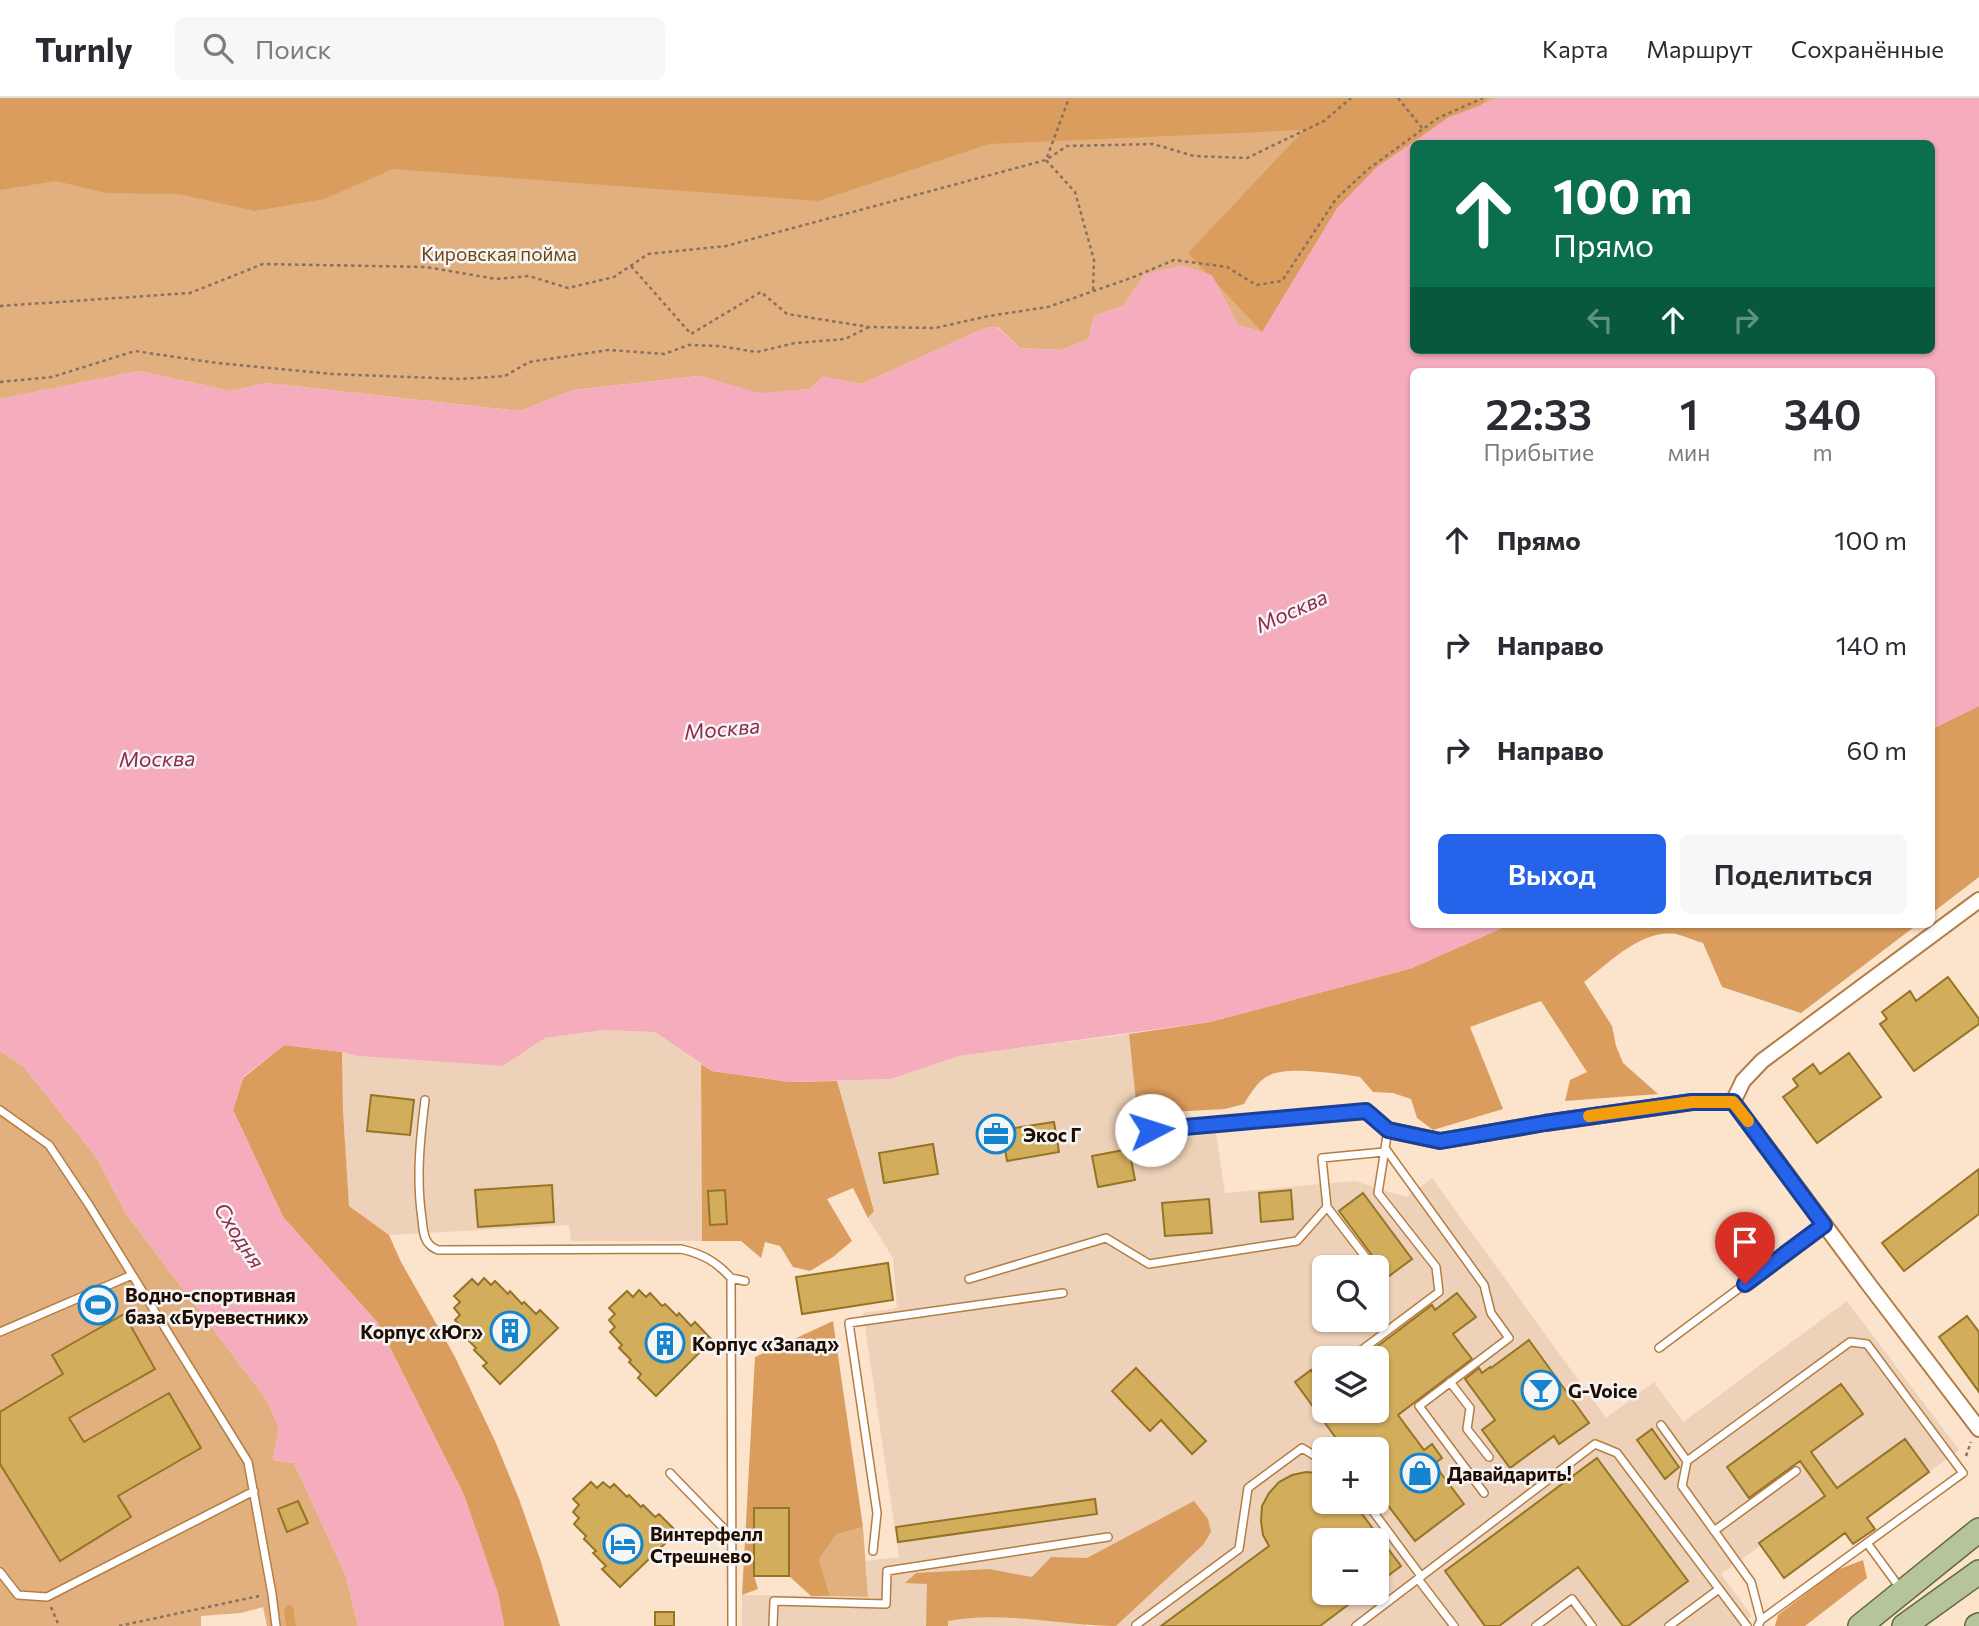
<!DOCTYPE html>
<html lang="ru">
<head>
<meta charset="utf-8">
<style>
  body { margin:0; font-family:Commissioner,sans-serif; background:#f7f7f7; color:#2b2b33; height:100vh; display:flex; flex-direction:column; font-size:26px; white-space:nowrap }
  * { box-sizing:border-box; margin:0 }
  p { font-size:23px; color:#7c7c81 }
  .icon { flex:none; width:38px; height:38px; fill:none; stroke:currentColor; stroke-width:2; stroke-linecap:round; stroke-linejoin:round }
  .map { position:relative; flex:1; overflow:hidden }
  .details { position:absolute; left:1410px; top:270px; width:525px; height:560px; display:flex; flex-direction:column; background:#fff; border-radius:10px; box-shadow:0 2px 5px #0004 }
  .details>* { flex:none }
  .hud { position:absolute; left:1410px; top:42px; width:525px; height:214px; border-radius:10px; box-shadow:0 2px 5px #0004; background:#0b6e4f; color:#fff; overflow:hidden }
  .controls { position:absolute; left:1312px; top:1157px; display:grid; gap:14px }
  .controls a { display:grid; place-items:center; width:77px; height:77px; border-radius:10px; background:#fff; box-shadow:0 2px 5px #0004; font-size:35px }
  .pin { position:absolute; display:grid; place-items:center; width:60px; height:60px; color:#fff; margin:-72px -30px; border-radius:50% 50% 50% 0; rotate:-45deg; box-shadow:0 0 7px #0007 }
  .pin .icon { rotate:45deg }
  .me { position:absolute; width:77px; margin:-38px; rotate:85deg; stroke-linejoin:round; filter:drop-shadow(0 0 5px #0008) }
  .turn { display:flex; align-items:center; gap:24px; height:147px; padding:0 28px; font-size:32px }
  .turn .icon { width:91px; height:91px; stroke-width:2.5 }
  .turn b { display:block; font-size:49px; line-height:60px }
  .lanes { display:flex; align-items:center; height:66px; padding:0 28px; background:#0003; justify-content:center; gap:35px; direction:ltr }
  .lanes .off { opacity:.35 }
  .eta { display:flex; justify-content:space-evenly; align-items:center; height:119px; text-align:center }
  .eta b { font-size:42px; font-weight:600; line-height:49px }
  .primary-button { display:flex; gap:14px; margin-top:auto; padding:14px 28px }
  .primary-button a { flex:1; height:80px; border-radius:10px; background:#2563eb; color:#fff; font-size:28px; font-weight:600; line-height:80px; text-align:center }
  .primary-button a+a { background:#f7f7f7; color:#2b2b33 }
  ul { padding:0; list-style:none }
  li { display:flex; align-items:center; gap:21px; height:105px; padding:0 28px }
  li div { flex:1 }
  li b { display:block; font-size:26px }
  li em { font-style:normal }
  header { display:flex; align-items:center; gap:42px; box-sizing:border-box; height:98px; padding:0 35px; background:#fff; border-bottom:2px solid #e1e1e2 }
  header strong { font-size:33px }
  nav { display:flex; gap:38px; margin-inline-start:auto; font-size:24px }
  .search { width:490px; height:63px; background:#f7f7f7; display:flex; align-items:center; gap:18px; box-sizing:border-box; padding:0 24px; border-radius:10px; color:#7c7c81; font-size:26px }
  .map>svg:first-child { display:block }
</style>
</head>
<body>
<header>
<strong>Turnly</strong>
<div class="search"><svg class="icon" aria-label="search" viewBox="0 0 24 24"><circle cx="10" cy="10" r="6"/><path d="M15 15l6 6"/></svg>Поиск</div>
<nav><a>Карта</a><a>Маршрут</a><a>Сохранённые</a></nav>
</header>
<div class="map">
<svg width="1979" height="1528" viewBox="0 0 1979 1528">
  <rect width="100%" height="100%" fill="#fce3cc"/>
  <path fill="#edd2b9" fill-rule="evenodd" d="M603,932L655,934L701,966L702,1143H571L569,1127L389,1137L349,1108L343,1013L342,954L358,958L503,968L545,940Z
    M1129,936L1140,1047L1216,1035L1225,1095L1355,1083L1406,1099L1432,1080L1606,1320L1654,1284L1683,1324L1847,1203L1959,1352L1867,1419L1875,1431L1853,1446L1845,1436L1784,1480L1760,1448L1721,1476L1752,1518L1739,1528H1116L1202,1447L1087,1460L1086,1528H742V1497L868,1499L866,1463L899,1459L863,1215L897,1210L893,1160L868,1120L874,1113L837,983L891,981L959,958ZM1325,1169H1377V1222H1325ZM1325,1260H1377V1312H1325ZM1325,1351H1377V1404H1325ZM1325,1442H1377V1494H1325Z"/>
  <path fill="#e2b07f" d="M0,0H1500L1449,19L1377,69L1262,234L1238,227L1212,177L1145,176L1123,208L1094,218L1089,241L1061,252L1020,250L998,229L985,230L862,286L823,279L809,291L760,296L700,278L574,292L520,313L266,285L231,293L139,273L0,301Z
    M0,953L23,968L97,1060L125,1114L266,1301L279,1329L273,1362L294,1365L346,1478L358,1528H267L263,1509L241,1515L201,1518V1528H0Z
    M863,1429L868,1499L830,1498L819,1461L837,1436Z"/>
  <path fill="#db9d5d" fill-rule="evenodd" d="M0,0H1488L1444,45L1414,46L1262,234L1188,155L1304,32L989,46L818,103L393,71L324,101L255,113L179,96L106,95L56,83L0,92Z
    M1979,608V779L1932,815V631Z
    M1511,826H1918L1801,915L1722,889L1703,845C1695,843 1685,838 1676,836C1641,831 1609,865 1584,884L1612,928L1616,948L1623,965L1658,996L1565,1003L1570,982L1587,974L1541,903L1470,929L1503,1011L1433,1032L1417,1020L1411,1001L1393,995L1373,994L1360,979C1338,976 1290,968 1270,977C1258,982 1250,996 1244,1006L1225,1011L1170,1014L1138,1024L1129,936L1210,924L1412,870Z
    M284,947L342,954L343,1013L349,1108L389,1137L401,1164L454,1257L495,1343L519,1401L540,1461L560,1528H504L498,1496L464,1397L377,1224L283,1119L233,1012L243,980Z
    M701,966L712,973L790,984L837,983L874,1113L868,1120L853,1090L827,1101L852,1143L833,1159L810,1173L793,1169L780,1148L765,1144L761,1160L741,1143H702ZM725,1092L727,1126L711,1127L708,1093Z
    M833,1223L863,1429L837,1436L819,1461L830,1498H811L789,1478V1410H755L754,1478L758,1491L742,1497L755,1259Z
    M1194,1403L1208,1421L1211,1434L1203,1447L1116,1528C1060,1528 1004,1512 948,1523V1528H926L927,1486L905,1485L916,1475L989,1471L1032,1479L1051,1459L1087,1460Z
    M1863,1462L1867,1480L1805,1528H1775L1778,1517L1837,1472Z
    M289,1507L293,1509L296,1528H286L284,1511Z"/>
  <path fill="#f5acbc" fill-rule="evenodd" d="M1500,0H1979V608L1932,631V273H1414V826H1511L1412,870L1210,924L959,958L891,981L790,984L712,973L655,934L603,932L545,940L503,968L358,958L342,954L284,947L243,979L233,1012L283,1119L377,1224L464,1397L498,1496L504,1528H358L346,1478L294,1365L273,1362L279,1329L266,1301L125,1114L97,1060L23,968L0,953V301L139,273L231,293L266,285L520,313L574,292L700,278L760,295L809,291L823,279L862,286L985,230L997,229L1020,250L1061,252L1089,241L1094,218L1123,208L1145,176L1183,167L1212,177L1238,227L1262,234L1337,110L1377,69L1449,19ZM1414,46H1932V252H1414Z"/>
  <path fill="#d2ad5b" stroke="#957426" stroke-width="2" d="M1948,879L1979,921V926L1914,973L1880,926L1887,921L1882,914L1910,893L1916,903Z
    M1849,955L1881,999L1817,1045L1783,999L1798,988L1793,981L1813,966L1820,976Z
    M371,997L414,1002L410,1037L367,1033Z
    M1054,1024L1059,1054L1007,1063L1002,1032Z
    M933,1046L938,1076L884,1085L879,1055Z
    M1129,1051L1135,1082L1098,1089L1092,1058Z
    M1979,1071V1116L1904,1173L1882,1145Z
    M552,1087L554,1124L478,1129L475,1092Z
    M725,1092L727,1126L710,1127L708,1093Z
    M1291,1092L1293,1121L1261,1124L1259,1095Z
    M1363,1095L1412,1161L1377,1187V1164L1339,1113Z
    M1209,1101L1212,1135L1165,1138L1162,1105Z
    M888,1165L893,1202L802,1216L796,1179Z
    M484,1180L491,1187L495,1183L508,1196L510,1193L522,1206L524,1204L536,1216L540,1212L558,1230L500,1286L483,1268L487,1265L474,1252L476,1250L464,1238L467,1235L455,1222L460,1217L454,1210L460,1204L454,1198L472,1181L478,1187Z
    M639,1192L646,1199L650,1195L662,1208L665,1206L677,1218L679,1215L691,1228L695,1224L712,1242L656,1298L638,1280L641,1276L629,1264L631,1262L619,1250L622,1247L610,1234L615,1229L609,1222L615,1216L609,1210L627,1193L633,1199Z
    M1457,1195L1476,1219L1453,1236L1472,1261L1398,1317L1424,1352L1432,1346L1442,1360L1434,1366L1464,1406L1415,1443L1377,1393V1351H1344L1295,1284L1311,1272L1325,1291V1312H1377V1260H1362L1432,1207L1435,1212Z
    M124,1216L155,1271L69,1320L84,1344L169,1295L201,1350L118,1398L131,1419L60,1463L0,1366V1314L63,1276L52,1257Z
    M1967,1218L1979,1234V1294L1939,1239Z
    M1529,1242L1589,1325L1559,1346L1554,1338L1510,1370L1482,1332L1495,1322L1465,1281L1479,1270L1482,1275L1490,1269L1491,1270Z
    M1136,1270L1206,1343L1192,1356L1161,1322L1150,1333L1112,1293Z
    M1841,1286L1863,1316L1811,1354L1837,1390L1905,1341L1929,1374L1867,1420L1875,1431L1853,1446L1845,1435L1784,1480L1759,1445L1825,1398L1800,1363L1749,1400L1727,1369Z
    M1652,1331L1679,1369L1665,1381L1637,1342Z
    M1597,1360L1688,1483L1628,1528H1623L1578,1469L1499,1528H1485L1445,1473Z
    M1306,1374L1325,1376V1404H1353L1401,1468L1377,1486V1442H1325V1494H1365L1320,1528H1161L1269,1448L1263,1437L1261,1423L1262,1408L1269,1395L1279,1384L1292,1377Z
    M591,1384L597,1390L603,1384L610,1390L614,1386L627,1399L629,1397L641,1409L643,1407L655,1419L659,1416L677,1434L620,1489L602,1471L606,1468L593,1455L596,1453L584,1441L586,1438L574,1426L579,1420L573,1414L579,1407L573,1401Z
    M1095,1401L1097,1416L898,1444L896,1429Z
    M298,1403L308,1425L287,1434L278,1411Z
    M754,1410H789V1478H754Z
    M655,1514H674V1528H655Z"/>
  <g fill="none" stroke-linecap="round" stroke-linejoin="round">
    <defs>
      <path id="lane" d="M425,1002C420,1042 416,1080 422,1121C423,1129 423,1140 429,1146C432,1150 434,1150 438,1152L681,1151C702,1156 716,1163 731,1180L732,1528
        M0,1012L49,1047L89,1107L248,1364L272,1496L276,1528
        M1151,1033L1366,1013L1388,1032L1385,1050L1484,1187L1491,1215L1509,1240L1419,1308L1484,1395
        M1367,1161L1327,1109L1322,1060L1384,1054
        M731,1180L745,1183
        M969,1181L1106,1140L1149,1166L1297,1143L1327,1109
        M0,1234L132,1177
        M1659,1250L1824,1127
        M1351,1260L1439,1194L1436,1169L1378,1095L1385,1051
        M1450,1284L1470,1310L1467,1331L1489,1359
        M1661,1327L1687,1363L1850,1244L1867,1246L1963,1375L1761,1522L1758,1528
        M1687,1363L1682,1388L1751,1484L1761,1522
        M670,1375L732,1439
        M1366,1404L1421,1478
        M1714,1433L1796,1373
        M1867,1445L1900,1490
        M873,1453L877,1415L849,1225L1063,1195
        M0,1474L18,1497L47,1499L254,1393
        M1418,1481L1454,1528
        M773,1528L774,1503L886,1506L887,1473L1108,1439
        M1137,1528L1136,1527L1239,1451L1248,1390L1302,1350L1325,1364
        M1356,1528L1595,1346L1617,1355L1747,1528
        M1536,1528L1572,1501L1592,1528
        M1669,1528L1719,1491"/>
      <path id="street" d="M1733,1004L1870,1188L1979,1331
        M1733,1004L1743,983L1762,963L1979,802
        M1388,1032L1440,1043L1545,1025L1692,1004H1733"/>
      <path id="primary" d="M1860,1528L1979,1432
        M1904,1528L1979,1474
        M1977,1528L1979,1527"/>
    </defs>
    <use href="#lane" stroke="#b57d42" stroke-width="10"/>
    <use href="#street" stroke="#b57d42" stroke-width="18"/>
    <use href="#primary" stroke="#616a38" stroke-width="26"/>
    <path stroke="#887160" stroke-width="2.5" stroke-dasharray="3.5 3.5" stroke-linecap="butt" d="M1398,0L1422,30
      M631,168L691,236L761,194L787,216L869,229L935,230L989,218L1048,209L1131,180L1174,162L1227,169L1256,187L1282,183L1336,101L1367,72L1438,20L1483,0
      M1093,192L1094,162L1075,94L1046,62L1067,48L1153,46L1194,58L1247,60L1324,23L1351,0
      M0,208L190,195L263,166L426,169L496,181L529,178L568,190L614,179L648,156L726,148L1046,62L1069,0
      M0,284L52,279L135,253L217,265L332,276L461,281L505,278L529,264L608,252L664,256L689,247L719,248L757,254L795,245L845,241L869,229
      M1966,1358L1971,1344
      M51,1509L59,1528
      M119,1528L259,1498"/>
    <use href="#lane" stroke="#fff" stroke-width="7"/>
    <use href="#street" stroke="#fff" stroke-width="14"/>
    <use href="#primary" stroke="#b5c49a" stroke-width="23"/>
  </g>
  <g fill="none" stroke-linecap="round" stroke-linejoin="round">
    <defs>
      <path id="route" d="M1151,1032L1366,1013L1388,1032L1440,1043L1545,1025L1692,1004H1733L1824,1127L1745,1186"/>
    </defs>
    <use href="#route" stroke="#184099" stroke-width="18"/>
    <use href="#route" stroke="#2563eb" stroke-width="12"/>
    <path stroke="#f59e0b" stroke-width="12" d="M1589,1018L1692,1004H1733L1748,1023"/>
  </g>
  <defs>
    <symbol id="office-ring" viewBox="-11 -11 22 22"><circle r="9.5" fill="#f5f5f5" stroke="#1484ce" stroke-width="1.5"/><path d="M-6-3h4V-5.5h4V-3h4V5H-6ZM-1-4.5V-3h2v-1.5ZM-6 0V1H6V0Z" fill="#1484ce"/></symbol>
    <symbol id="stadium-ring" viewBox="-11 -11 22 22"><circle r="9.5" fill="#f5f5f5" stroke="#1484ce" stroke-width="1.5"/><path d="M0-5a6.5 5 0 1 0 0 10a6.5 5 0 1 0 0-10ZM-3.5-1.8h7v3.6h-7Z" fill="#1484ce"/></symbol>
    <symbol id="building-ring" viewBox="-11 -11 22 22"><circle r="9.5" fill="#f5f5f5" stroke="#1484ce" stroke-width="1.5"/><path d="M-4-6H4V6H1V3H-1V6H-4ZM-2.5-4.3h1.7v1.8h-1.7ZM.8-4.3h1.7v1.8H.8ZM-2.5-1h1.7V.8h-1.7ZM.8-1h1.7V.8H.8Z" fill="#1484ce"/></symbol>
    <symbol id="bar-ring" viewBox="-11 -11 22 22"><circle r="9.5" fill="#f5f5f5" stroke="#1484ce" stroke-width="1.5"/><path d="M-6-5H6L.8 .8V4.5H3.5V6h-7V4.5H-.8V.8Z" fill="#1484ce"/></symbol>
    <symbol id="shop-ring" viewBox="-11 -11 22 22"><circle r="9.5" fill="#f5f5f5" stroke="#1484ce" stroke-width="1.5"/><path d="M-5-2.5h2.3a2.7 3.5 0 0 1 5.4 0H5L5.5 6h-11ZM-1.5-2.5h3a1.5 2.3 0 0 0-3 0Z" fill="#1484ce"/></symbol>
    <symbol id="hotel-ring" viewBox="-11 -11 22 22"><circle r="9.5" fill="#f5f5f5" stroke="#1484ce" stroke-width="1.5"/><path d="M-6-4.5h1.5V1H6V5H4.5V3h-9V5H-6ZM-4 0a1.8 1.8 0 1 1 3.6 0ZM.5 0V-2.5h3Q6-2.5 6 0Z" fill="#1484ce"/></symbol>
  </defs>
  <g fill-rule="evenodd">
    <use href="#office-ring" x="974" y="1014" width="44" height="44"/>
    <use href="#stadium-ring" x="76" y="1185" width="44" height="44"/>
    <use href="#building-ring" x="488" y="1211" width="44" height="44"/>
    <use href="#building-ring" x="643" y="1223" width="44" height="44"/>
    <use href="#bar-ring" x="1519" y="1270" width="44" height="44"/>
    <use href="#shop-ring" x="1398" y="1353" width="44" height="44"/>
    <use href="#hotel-ring" x="601" y="1424" width="44" height="44"/>
  </g>
  <g text-anchor="middle" dominant-baseline="central" stroke-width="5" stroke-linejoin="round" paint-order="stroke">
    <g font-size="19" fill="#6f4515" stroke="#f5f5f5">
      <text x="499" y="155">Кировская пойма</text>
    </g>
    <g font-size="19" font-weight="bold" fill="#210c00" stroke="#f5f5f5" text-anchor="start">
      <text x="1023" y="1036">Экос Г</text>
      <text x="125" y="1196">Водно-спортивная<tspan x="125" dy="22">база «Буревестник»</tspan></text>
      <text x="483" y="1233" text-anchor="end">Корпус «Юг»</text>
      <text x="692" y="1245">Корпус «Запад»</text>
      <text x="1568" y="1292">G-Voice</text>
      <text x="1447" y="1375">Давайдарить!</text>
      <text x="650" y="1435">Винтерфелл<tspan x="650" dy="22">Стрешнево</tspan></text>
    </g>
    <g font-size="21" font-style="italic" fill="#8f284a" stroke="#f5f5f5">
      <text transform="translate(1291 512) rotate(-24)">Москва</text>
      <text transform="translate(722 630) rotate(-5)">Москва</text>
      <text transform="translate(157 660) rotate(-1)">Москва</text>
      <text transform="translate(240 1137) rotate(57)">Сходня</text>
    </g>
  </g>
</svg>
<div class="controls">
<a><svg class="icon" aria-label="search" viewBox="0 0 24 24"><circle cx="10" cy="10" r="6"/><path d="M15 15l6 6"/></svg></a>
<a><svg class="icon" aria-label="layers" viewBox="0 0 24 24"><path d="M12 4l9 5-9 5-9-5zM3 14l9 5 9-5"/></svg></a>
<a>+</a>
<a>−</a>
</div>
<div class="pin" style="left:1745px;top:1186px;background:#d93025"><svg class="icon" aria-label="arrive" viewBox="0 0 24 24"><path d="M6 21V4h12l-3 4 3 4H6"/></svg></div>
<svg class="me" style="left:1151px;top:1032px" viewBox="-20 -20 40 40"><circle r="19" fill="#fff"/><path d="M0-13L10 11 0 6-10 11z" fill="#2563eb"/></svg>
<div class="hud">
<div class="turn"><svg class="icon" aria-label="ahead" viewBox="0 0 24 24"><path d="M12 20V5M6 11l6-6 6 6"/></svg><div><b>100 m</b>Прямо</div></div>
<div class="lanes"><svg class="icon off" aria-label="left" viewBox="0 0 24 24"><path d="M17 20v-9H6M10 6l-5 5 5 5"/></svg><svg class="icon" aria-label="ahead" viewBox="0 0 24 24"><path d="M12 20V5M6 11l6-6 6 6"/></svg><svg class="icon off" aria-label="right" viewBox="0 0 24 24"><path d="M7 20v-9h11M14 6l5 5-5 5"/></svg></div>
</div>
<section class="details">
<div class="eta">
<div><b>22:33</b><p>Прибытие</p></div>
<div><b>1</b><p>мин</p></div>
<div><b>340</b><p>m</p></div>
</div>
<ul>
<li><svg class="icon" aria-label="ahead" viewBox="0 0 24 24"><path d="M12 20V5M6 11l6-6 6 6"/></svg><div><b>Прямо</b></div><em>100 m</em></li>
<li><svg class="icon" aria-label="right" viewBox="0 0 24 24"><path d="M7 20v-9h11M14 6l5 5-5 5"/></svg><div><b>Направо</b></div><em>140 m</em></li>
<li><svg class="icon" aria-label="right" viewBox="0 0 24 24"><path d="M7 20v-9h11M14 6l5 5-5 5"/></svg><div><b>Направо</b></div><em>60 m</em></li>
</ul>
<div class="primary-button"><a>Выход</a><a>Поделиться</a></div>
</section>
</div>
</body>
</html>
